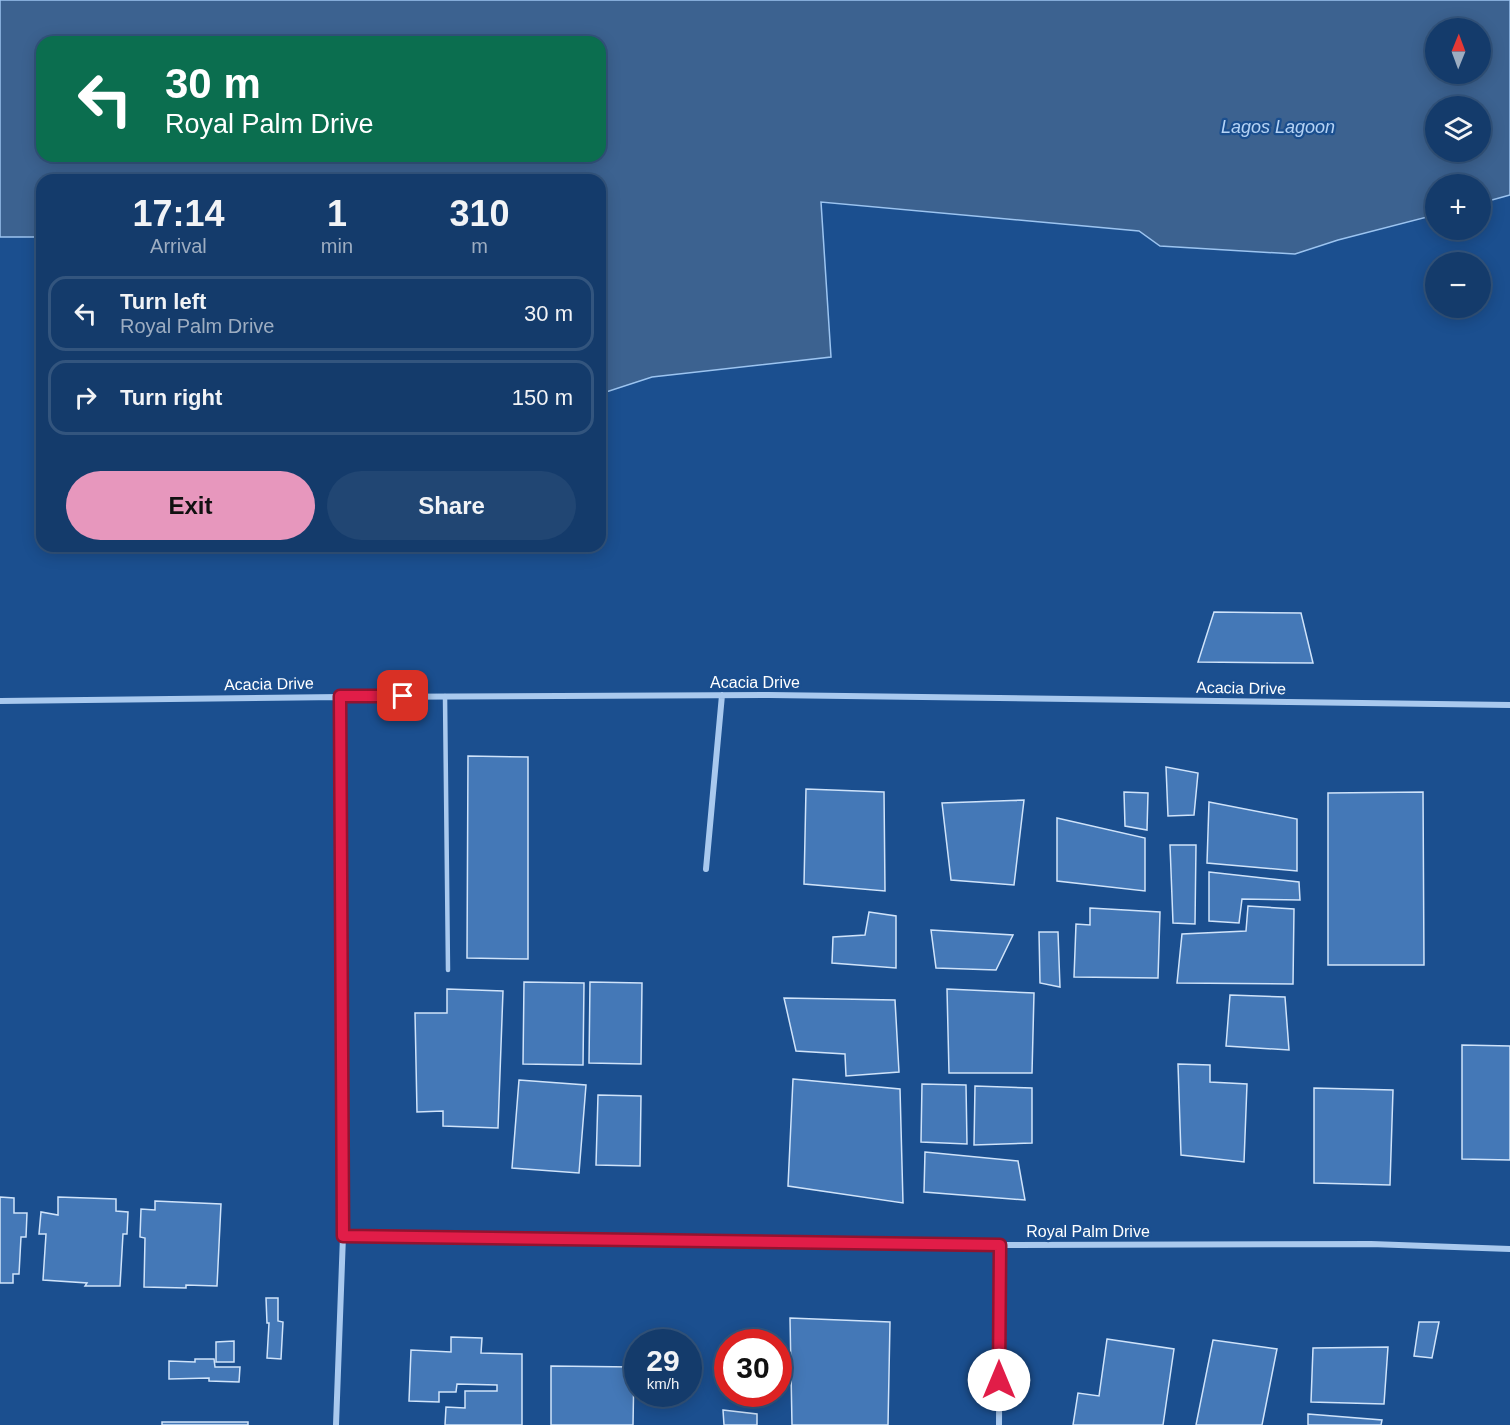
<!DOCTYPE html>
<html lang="en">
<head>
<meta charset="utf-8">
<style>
  body { margin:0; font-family:Arial,sans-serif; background:#214673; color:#f1f3f6; height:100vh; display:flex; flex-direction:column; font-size:22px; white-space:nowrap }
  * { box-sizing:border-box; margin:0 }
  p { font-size:20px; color:#9dadc1 }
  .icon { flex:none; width:33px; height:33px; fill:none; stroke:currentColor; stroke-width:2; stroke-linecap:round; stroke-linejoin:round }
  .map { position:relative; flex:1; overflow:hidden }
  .side { position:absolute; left:36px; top:174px; width:570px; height:378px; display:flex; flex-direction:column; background:#143b6b; border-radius:18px; box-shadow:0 3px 15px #0003,0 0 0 2px #33557e }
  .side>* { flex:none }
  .guide { position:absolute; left:36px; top:36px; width:570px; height:126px; border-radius:18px; box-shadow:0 3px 15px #0003,0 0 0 2px #33557e; background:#0b6e4f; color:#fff; overflow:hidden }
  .needle { width:39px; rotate:1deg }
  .tools { position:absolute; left:1425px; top:18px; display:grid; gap:12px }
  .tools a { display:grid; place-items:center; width:66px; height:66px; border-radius:50%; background:#143b6b; box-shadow:0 3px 15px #0003,0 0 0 2px #33557e; font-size:30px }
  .speed { position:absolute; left:624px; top:1329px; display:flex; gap:12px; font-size:30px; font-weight:700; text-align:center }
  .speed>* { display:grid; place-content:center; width:78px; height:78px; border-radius:50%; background:#143b6b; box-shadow:0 3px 15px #0003,0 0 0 2px #33557e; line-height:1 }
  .speed small { font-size:15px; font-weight:400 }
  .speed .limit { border:9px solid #d22; background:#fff; color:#111 }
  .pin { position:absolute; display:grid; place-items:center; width:51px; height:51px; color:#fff; margin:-26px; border-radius:12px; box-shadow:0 3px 9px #0006 }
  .me { position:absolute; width:66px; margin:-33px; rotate:0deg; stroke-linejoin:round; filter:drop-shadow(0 0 4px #0008) }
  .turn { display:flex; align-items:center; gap:21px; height:126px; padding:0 30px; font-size:27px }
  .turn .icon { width:78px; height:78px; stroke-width:2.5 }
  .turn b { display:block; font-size:42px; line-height:51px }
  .eta { display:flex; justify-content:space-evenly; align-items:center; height:102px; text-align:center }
  .eta b { font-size:36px; font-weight:700; line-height:42px }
  .button { display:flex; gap:12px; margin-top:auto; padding:12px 30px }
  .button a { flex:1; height:69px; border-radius:36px; background:#e797bd; color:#111; font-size:24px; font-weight:700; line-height:69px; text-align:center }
  .button a+a { background:#214673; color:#f1f3f6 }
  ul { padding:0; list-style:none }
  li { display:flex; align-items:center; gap:18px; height:75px; margin:0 12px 9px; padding:0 18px; border:3px solid #33557e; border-radius:18px }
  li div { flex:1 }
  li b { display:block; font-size:22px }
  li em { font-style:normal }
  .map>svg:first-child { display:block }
</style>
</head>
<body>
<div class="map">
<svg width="1510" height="1425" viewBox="0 0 1510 1425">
  <rect width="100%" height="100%" fill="#1b4f8f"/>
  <path fill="#3c6290" stroke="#9cc4f0" stroke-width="1.5" fill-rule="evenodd" d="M0,0H1510V195L1481,203L1480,184H1436L1435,215L1338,240L1295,254L1160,246L1139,231L821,202L831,357L652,377L600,394V180H480L393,177L378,180H42V237H0ZM1436,28H1480V74H1436ZM42,42H600V156H42ZM1436,106H1480V152H1436Z"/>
  <path fill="#4478b7" stroke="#cfe3fa" stroke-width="1.5" d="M1214,612L1301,613L1313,663L1198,662Z
    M468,756L528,757V959L467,958Z
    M1166,767L1198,773L1194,815L1168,816Z
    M806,789L884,792L885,891L804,884Z
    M1124,792L1148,793L1147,830L1125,826Z
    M1423,792L1424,965H1328V793Z
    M1024,800L1014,885L951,880L942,803Z
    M1209,802L1297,819V871L1207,863Z
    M1057,818L1145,838V891L1057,881Z
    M1170,845H1196L1195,924L1173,923Z
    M1209,872L1299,882L1300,900L1242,899L1239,923L1209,921Z
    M1248,906L1294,909L1293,984L1177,983L1182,934L1246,931Z
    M1090,908L1160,912L1158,978L1074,977L1076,924L1090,925Z
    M869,912L896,916V968L832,963L833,937L865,935Z
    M931,930L1013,935L996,970L936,968Z
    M1039,932H1058L1060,987L1040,983Z
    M524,982L584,983L583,1065L523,1064Z
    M590,982L642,983L641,1064L589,1063Z
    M447,989L503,991L498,1128L443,1126V1111L417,1112L415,1013H447Z
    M947,989L1034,993L1032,1073H949Z
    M1230,995L1285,997L1289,1050L1226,1046Z
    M784,998L895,1000L899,1072L846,1076L845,1054L796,1051Z
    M1462,1045L1510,1046V1160L1462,1159Z
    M1178,1064L1210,1065V1082L1247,1084L1244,1162L1181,1155Z
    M793,1079L900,1089L903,1203L788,1186Z
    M519,1080L586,1085L579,1173L512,1168Z
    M922,1084L966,1085L967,1144L921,1142Z
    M975,1086L1032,1088V1143L974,1145Z
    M1314,1088L1393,1090L1390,1185L1314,1183Z
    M598,1095L641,1096L640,1166L596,1165Z
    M925,1152L1018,1161L1025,1200L924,1192Z
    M0,1197L14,1198V1213H27L26,1237H21L19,1274H13V1283H0Z
    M58,1197L116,1199V1211L128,1212L127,1234H123L120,1286H85L87,1283L43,1280L46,1234H39L41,1212L58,1215Z
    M155,1201L221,1204L217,1286L186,1285V1288L144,1287L145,1238L140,1237L141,1209L155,1210Z
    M266,1298H278V1321L283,1322L281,1359L267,1358L269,1323H267Z
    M790,1318L890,1322L888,1425H792Z
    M1419,1322H1439L1432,1358L1414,1356Z
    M451,1337L482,1338L481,1353L522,1354V1425H445L446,1407L465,1408V1391H497V1385L457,1384L456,1392H439V1402L409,1401L411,1350L451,1352Z
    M1107,1339L1174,1349L1163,1425H1073L1078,1393L1099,1396Z
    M1213,1340L1277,1349L1262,1425H1196Z
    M234,1341V1362H216V1342Z
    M1388,1347L1384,1404L1311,1402L1313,1348Z
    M195,1359H214L215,1367H240L239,1382L209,1381V1378L169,1379V1361L195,1362Z
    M551,1366L634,1367L633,1425H551Z
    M723,1410L757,1414V1425H724Z
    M1308,1414L1382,1420L1381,1425H1308Z
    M162,1422H248V1425H162Z"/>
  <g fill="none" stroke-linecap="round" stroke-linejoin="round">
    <path stroke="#a9c9ee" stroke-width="4.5" d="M445,696L448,970"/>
    <path stroke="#a9c9ee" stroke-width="6" d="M0,701L340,697L769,695L1510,705
      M706,869L722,695
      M343,1236L1000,1245L1371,1244L1510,1249
      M336,1425L343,1236L340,697
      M999,1425L1000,1245"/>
  </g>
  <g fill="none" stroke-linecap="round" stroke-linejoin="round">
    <defs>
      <path id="route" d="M403,696H340L343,1236L1000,1245L999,1380"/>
    </defs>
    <use href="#route" stroke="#92132f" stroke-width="15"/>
    <use href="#route" stroke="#e11d48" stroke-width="10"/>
  </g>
  <g text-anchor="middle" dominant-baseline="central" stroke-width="4.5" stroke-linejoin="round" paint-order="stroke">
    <g font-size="16" fill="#fff" stroke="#1b4f8f">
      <text x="755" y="682">Acacia Drive</text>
      <text transform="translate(269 684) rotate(-1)">Acacia Drive</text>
      <text transform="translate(1241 688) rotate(1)">Acacia Drive</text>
      <text x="1088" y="1231">Royal Palm Drive</text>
    </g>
    <g font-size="18" font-style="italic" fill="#b5d3f5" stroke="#1b4f8f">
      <text x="1278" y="127">Lagos Lagoon</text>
    </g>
  </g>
</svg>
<div class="tools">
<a><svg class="needle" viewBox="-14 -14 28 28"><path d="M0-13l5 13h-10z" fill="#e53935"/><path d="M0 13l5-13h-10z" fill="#9dadc1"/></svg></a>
<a><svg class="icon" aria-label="layers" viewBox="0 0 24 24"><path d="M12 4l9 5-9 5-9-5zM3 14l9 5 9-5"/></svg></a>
<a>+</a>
<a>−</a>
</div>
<div class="speed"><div>29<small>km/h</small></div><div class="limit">30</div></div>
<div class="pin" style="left:403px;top:696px;background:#d93025"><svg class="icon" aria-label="arrive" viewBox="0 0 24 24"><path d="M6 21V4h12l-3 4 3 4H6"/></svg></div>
<svg class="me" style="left:999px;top:1380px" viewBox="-20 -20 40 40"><circle r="19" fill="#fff"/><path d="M0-13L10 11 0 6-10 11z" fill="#e11d48"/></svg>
<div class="guide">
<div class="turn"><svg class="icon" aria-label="left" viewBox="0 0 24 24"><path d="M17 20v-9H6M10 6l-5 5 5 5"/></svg><div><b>30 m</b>Royal Palm Drive</div></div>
</div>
<section class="side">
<div class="eta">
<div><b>17:14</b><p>Arrival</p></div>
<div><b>1</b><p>min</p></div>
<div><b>310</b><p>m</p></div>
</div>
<ul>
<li><svg class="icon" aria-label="left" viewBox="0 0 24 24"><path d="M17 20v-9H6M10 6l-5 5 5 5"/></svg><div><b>Turn left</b><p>Royal Palm Drive</p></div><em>30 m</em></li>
<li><svg class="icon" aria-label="right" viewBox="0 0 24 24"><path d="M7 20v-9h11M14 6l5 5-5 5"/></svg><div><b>Turn right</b></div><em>150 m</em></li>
</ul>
<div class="button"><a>Exit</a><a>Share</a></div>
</section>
</div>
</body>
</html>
